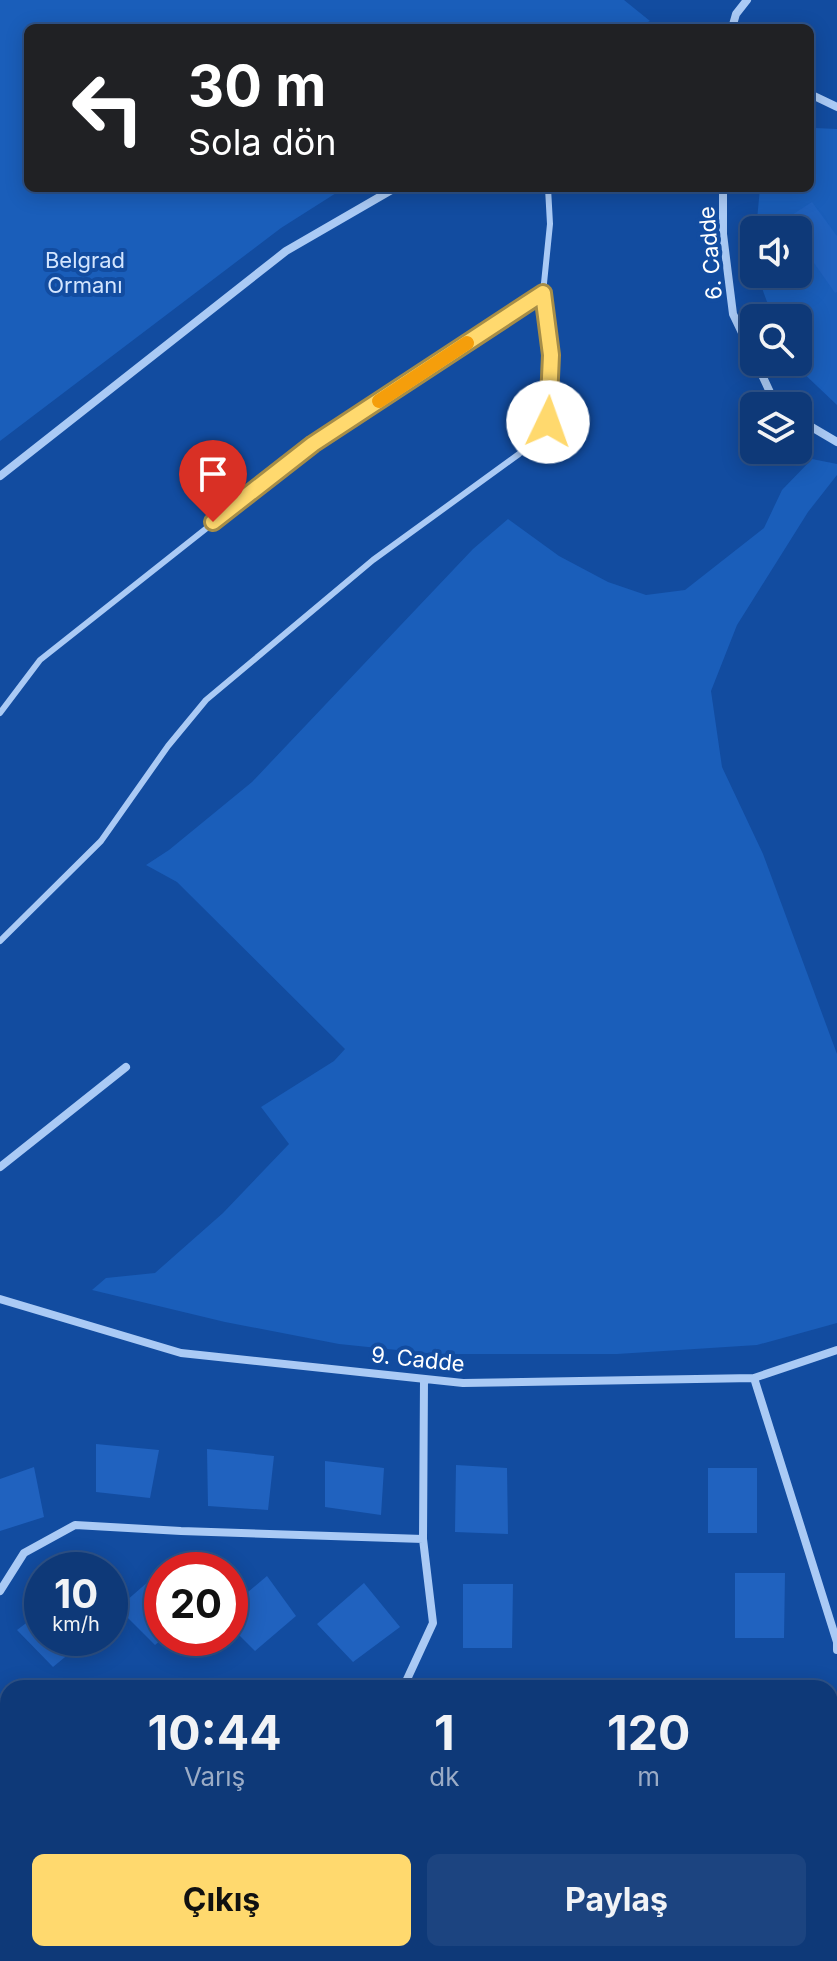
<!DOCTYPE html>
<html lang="tr">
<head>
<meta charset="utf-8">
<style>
  body { margin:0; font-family:Inter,sans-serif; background:#1c4480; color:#f1f3f6; height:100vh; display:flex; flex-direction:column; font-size:30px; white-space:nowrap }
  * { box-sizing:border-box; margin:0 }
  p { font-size:26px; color:#9bacc6 }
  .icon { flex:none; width:44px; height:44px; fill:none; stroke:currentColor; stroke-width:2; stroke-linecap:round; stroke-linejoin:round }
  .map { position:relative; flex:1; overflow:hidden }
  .side { position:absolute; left:0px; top:1680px; width:838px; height:282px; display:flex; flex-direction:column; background:#0e3978; border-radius:24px 24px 0 0; box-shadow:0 4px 20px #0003,0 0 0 2px #2e538a }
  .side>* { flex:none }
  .guide { position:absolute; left:24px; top:24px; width:790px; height:168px; border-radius:12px; box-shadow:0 4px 20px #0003,0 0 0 2px #2e538a; background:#202124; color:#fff; overflow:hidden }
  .buttons { position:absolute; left:740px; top:216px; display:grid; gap:16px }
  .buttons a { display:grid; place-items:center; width:72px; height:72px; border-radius:12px; background:#0e3978; box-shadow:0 4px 20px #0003,0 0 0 2px #2e538a; font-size:40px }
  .speed { position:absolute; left:24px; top:1552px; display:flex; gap:16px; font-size:40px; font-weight:700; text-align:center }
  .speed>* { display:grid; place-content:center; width:104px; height:104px; border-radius:50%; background:#0e3978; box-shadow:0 4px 20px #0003,0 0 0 2px #2e538a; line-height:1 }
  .speed small { font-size:20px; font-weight:400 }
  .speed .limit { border:12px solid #d22; background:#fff; color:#111 }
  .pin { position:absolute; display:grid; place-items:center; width:68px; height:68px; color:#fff; margin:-82px -34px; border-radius:50% 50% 50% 0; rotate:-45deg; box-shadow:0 0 8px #0007 }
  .pin .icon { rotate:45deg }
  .me { position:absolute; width:88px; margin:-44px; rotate:3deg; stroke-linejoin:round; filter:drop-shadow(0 0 6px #0008) }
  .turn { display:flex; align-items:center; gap:28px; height:168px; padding:0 32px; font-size:36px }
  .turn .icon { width:104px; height:104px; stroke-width:2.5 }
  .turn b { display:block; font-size:56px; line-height:68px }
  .eta { display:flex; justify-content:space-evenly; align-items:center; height:136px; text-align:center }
  .eta b { font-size:48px; font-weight:700; line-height:56px }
  .primary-button { display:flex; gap:16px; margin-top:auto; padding:16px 32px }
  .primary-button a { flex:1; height:92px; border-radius:12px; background:#ffd96e; color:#111; font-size:32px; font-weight:700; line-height:92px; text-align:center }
  .primary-button a+a { background:#1c4480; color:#f1f3f6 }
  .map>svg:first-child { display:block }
</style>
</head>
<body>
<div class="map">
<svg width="837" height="1961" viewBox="0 0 837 1961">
  <rect width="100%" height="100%" fill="#124ca0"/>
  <path fill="#1a5eba" d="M0,0H624L650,21L635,28H28V188H344L281,228L0,441Z
    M815,128L837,129V405L798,368L794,362H798V318H773L759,280L758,274H798V230H756L760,188H810V130Z
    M812,459L837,464V475L808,512L737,625L711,691L722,767L763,854L837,1054V1323L757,1345L617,1354H436L339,1344L225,1322L92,1290L106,1278L155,1273L223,1213L289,1144L261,1107L334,1061L345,1049L177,882L146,865L169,850L252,782L473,549L508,519L559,556L608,582L646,595L685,590L764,528L782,490Z"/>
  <path fill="#2062bf" d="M812,202L837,236V292L835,293L798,240V230H791L784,220Z
    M96,1444L159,1450L150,1498L96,1492Z
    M207,1449L274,1456L268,1510L208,1506Z
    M325,1461L384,1468L381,1515L325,1507Z
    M456,1465L507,1468L508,1534L455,1532Z
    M34,1467L44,1517L0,1531V1479Z
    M708,1468H757V1533H708Z
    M165,1567L167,1570H162V1639L155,1645L118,1608Z
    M735,1573H785L784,1638H735Z
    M267,1576L296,1616L255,1651L230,1626V1607Z
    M364,1583L400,1627L353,1662L317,1624Z
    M463,1584H513L512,1648H463Z
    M42,1611V1638H88L53,1667L17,1630Z
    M727,1681L792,1684V1688H727Z
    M0,1799L8,1800V1848L0,1846Z
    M161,1954H222L221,1961H183L160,1957Z
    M598,1954H670L677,1961H606Z"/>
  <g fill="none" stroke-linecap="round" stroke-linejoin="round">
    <path stroke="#aacaf5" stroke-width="6" d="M0,713L40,660L313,444L543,293
      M0,941L101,841L168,746L206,700L373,560L519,454L548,422L551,355L543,293L550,224L548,188"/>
    <path stroke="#aacaf5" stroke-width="8" d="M732,28L736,14L747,0
      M810,94L837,107
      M723,188V234L733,314L754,358
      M756,362L775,403L779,406
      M798,419L837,442
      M0,476L286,251L395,188
      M0,1167L126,1067
      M0,1299L181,1353L463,1383L754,1378L837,1350
      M754,1378L837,1642V1650
      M0,1591L24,1553L75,1525L181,1531L423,1539
      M403,1688L433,1623L423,1539L424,1379
      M0,1700L8,1713
      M830,1845L837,1781
      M830,1896L837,1905
      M763,1961L770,1954"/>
  </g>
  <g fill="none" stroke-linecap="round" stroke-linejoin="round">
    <defs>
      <path id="route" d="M213,522L313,444L543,293L551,355L548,422"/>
    </defs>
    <use href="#route" stroke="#a68d48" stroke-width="20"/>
    <use href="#route" stroke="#ffd96e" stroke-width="14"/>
    <path stroke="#f59e0b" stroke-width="14" d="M379,401L467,343"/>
  </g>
  <g text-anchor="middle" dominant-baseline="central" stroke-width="8" stroke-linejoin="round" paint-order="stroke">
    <g font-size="22" fill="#fff" stroke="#124ca0">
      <text transform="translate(710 253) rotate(-95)">6. Cadde</text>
      <text transform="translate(418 1359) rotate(6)">9. Cadde</text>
    </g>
    <g font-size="22" fill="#d3e5fe" stroke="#124ca0">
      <text x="85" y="260">Belgrad<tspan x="85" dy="25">Ormanı</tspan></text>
    </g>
  </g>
</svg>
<div class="buttons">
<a><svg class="icon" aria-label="sound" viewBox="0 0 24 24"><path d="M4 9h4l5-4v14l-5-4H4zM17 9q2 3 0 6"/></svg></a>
<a><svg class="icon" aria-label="search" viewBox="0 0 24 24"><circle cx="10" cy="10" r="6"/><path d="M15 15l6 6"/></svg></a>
<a><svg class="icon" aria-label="layers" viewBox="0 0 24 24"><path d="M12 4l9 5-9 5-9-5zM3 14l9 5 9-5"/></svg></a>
</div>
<div class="speed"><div>10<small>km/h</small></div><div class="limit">20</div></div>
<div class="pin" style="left:213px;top:522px;background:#d93025"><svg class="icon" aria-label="arrive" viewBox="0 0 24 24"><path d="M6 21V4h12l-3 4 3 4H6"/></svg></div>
<svg class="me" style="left:548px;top:422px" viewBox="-20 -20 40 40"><circle r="19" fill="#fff"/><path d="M0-13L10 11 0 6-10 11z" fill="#ffd96e"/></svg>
<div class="guide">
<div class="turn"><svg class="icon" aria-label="left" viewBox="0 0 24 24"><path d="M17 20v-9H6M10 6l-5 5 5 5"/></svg><div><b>30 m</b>Sola dön</div></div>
</div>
<section class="side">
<div class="eta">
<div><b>10:44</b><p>Varış</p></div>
<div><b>1</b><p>dk</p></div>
<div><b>120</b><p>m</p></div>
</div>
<div class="primary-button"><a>Çıkış</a><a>Paylaş</a></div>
</section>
</div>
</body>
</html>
